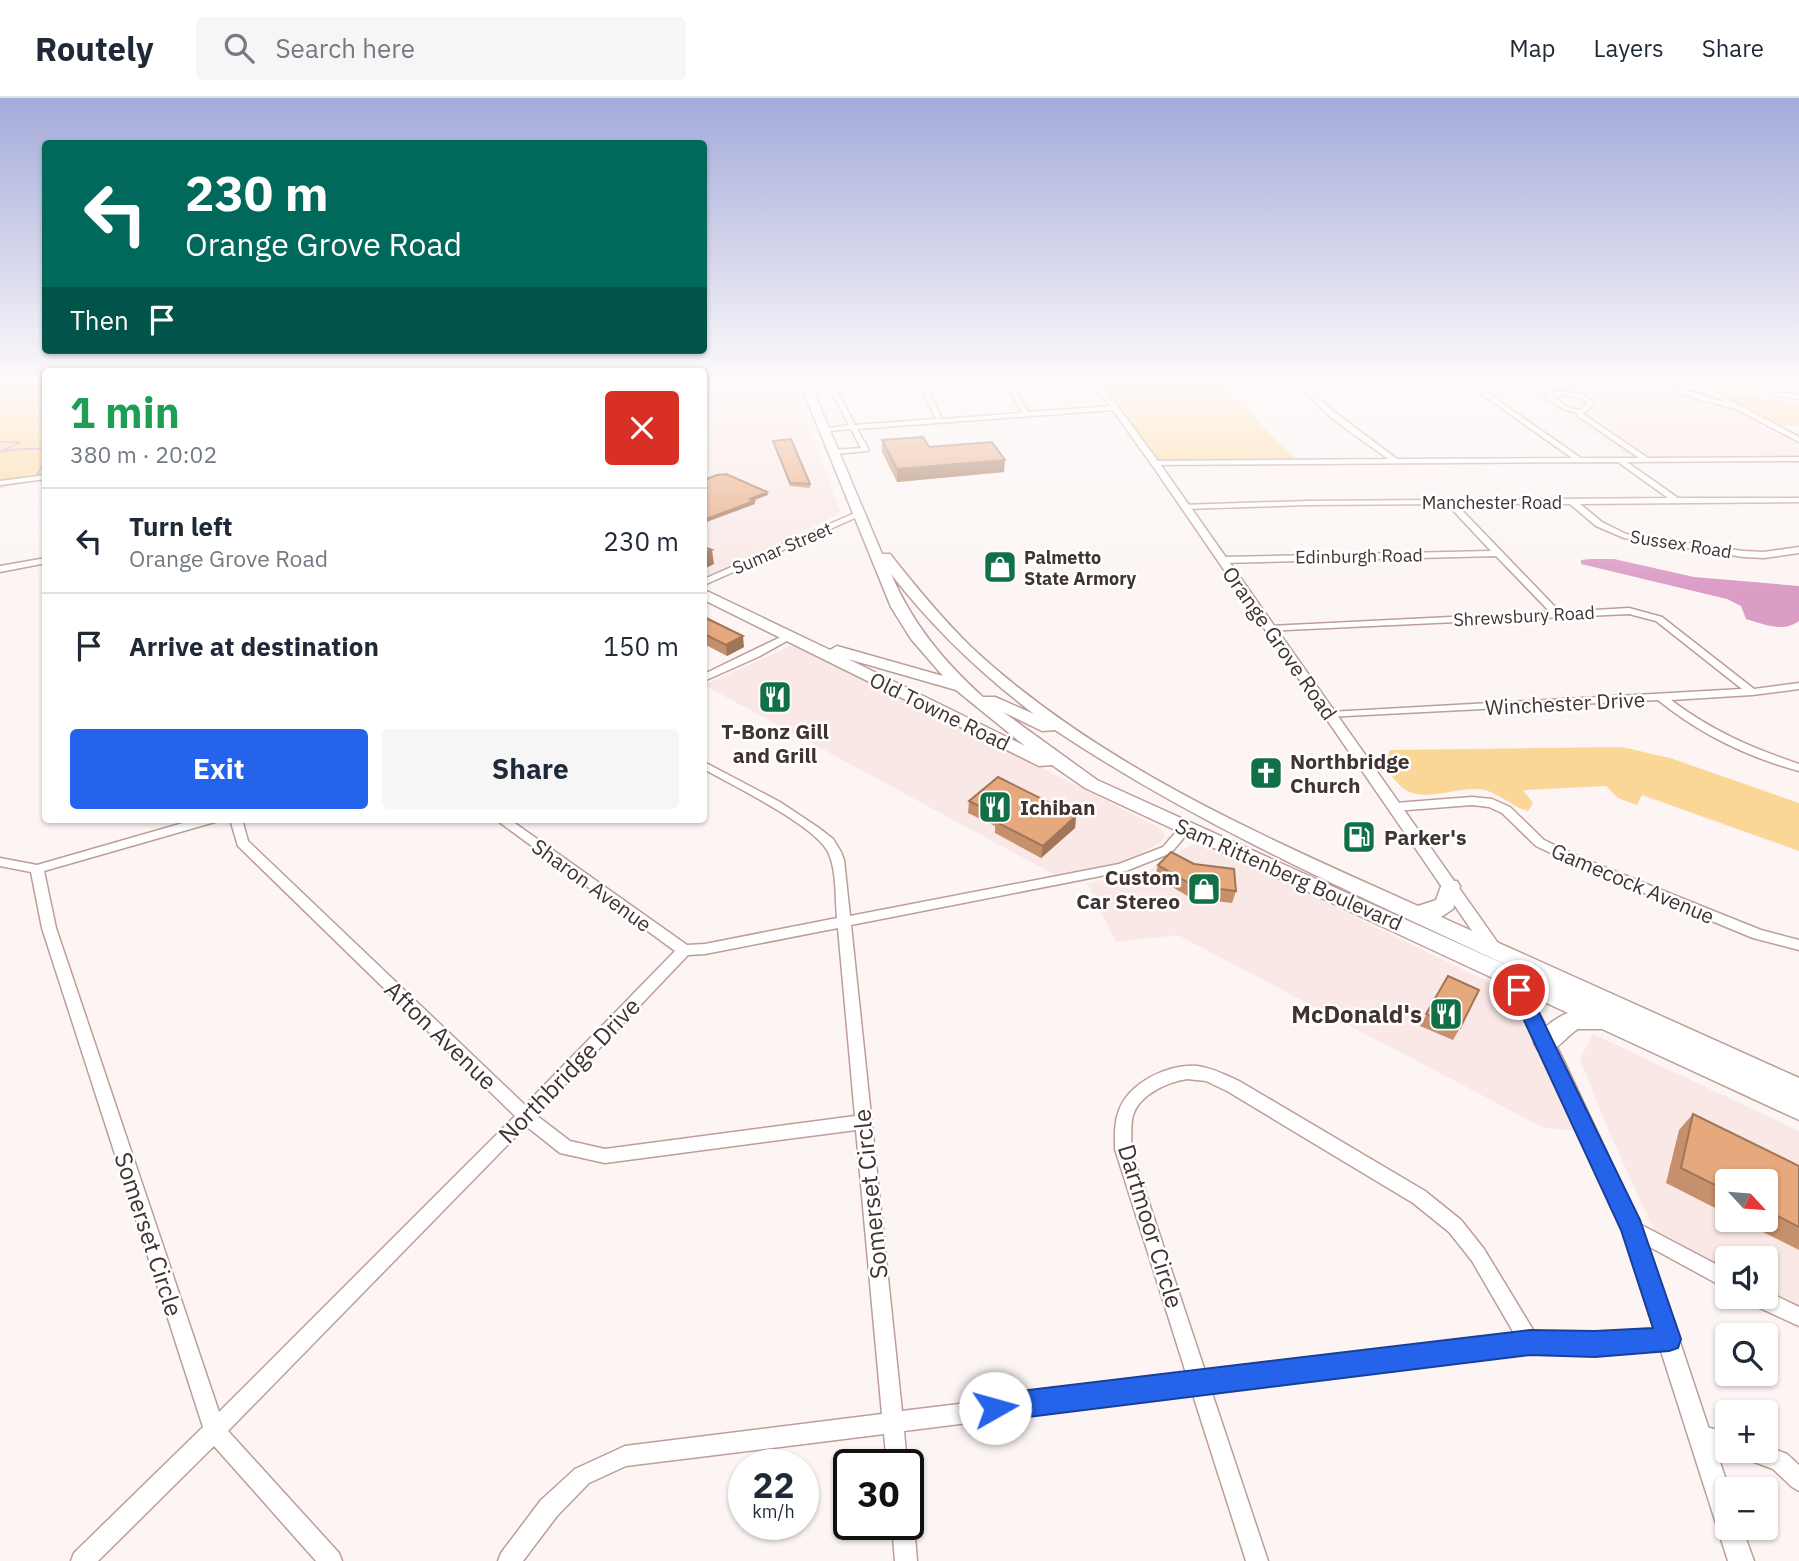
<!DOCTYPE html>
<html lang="en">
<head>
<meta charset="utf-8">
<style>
  body { margin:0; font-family:"IBM Plex Sans",sans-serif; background:#f6f6f7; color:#1f2937; height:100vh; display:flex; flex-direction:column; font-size:26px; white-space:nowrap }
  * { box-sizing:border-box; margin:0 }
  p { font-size:23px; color:#747a83 }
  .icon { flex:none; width:38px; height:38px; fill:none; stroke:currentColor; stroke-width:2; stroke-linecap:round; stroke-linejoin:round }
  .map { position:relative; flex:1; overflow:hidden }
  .side { position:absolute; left:42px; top:270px; width:665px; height:455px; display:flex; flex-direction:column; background:#fff; border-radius:7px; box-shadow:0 2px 5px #0004 }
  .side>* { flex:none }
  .guide { position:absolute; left:42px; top:42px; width:665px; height:214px; border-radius:7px; box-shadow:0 2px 5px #0004; background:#00695c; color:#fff; overflow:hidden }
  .needle { width:46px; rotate:116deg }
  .controls { position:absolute; left:1715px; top:1071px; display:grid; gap:14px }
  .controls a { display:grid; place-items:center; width:63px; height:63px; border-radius:7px; background:#fff; box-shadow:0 2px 5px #0004; font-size:35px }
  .speed { position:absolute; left:728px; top:1351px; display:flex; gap:14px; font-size:35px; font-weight:700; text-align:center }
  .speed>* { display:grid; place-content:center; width:91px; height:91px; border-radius:50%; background:#fff; box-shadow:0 2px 5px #0004; line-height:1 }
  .speed small { font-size:18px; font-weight:400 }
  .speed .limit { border:4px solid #111; border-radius:10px; background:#fff; color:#111 }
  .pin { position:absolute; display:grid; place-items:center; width:60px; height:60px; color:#fff; margin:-30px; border:4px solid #fff; border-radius:50%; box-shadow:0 2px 7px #0007 }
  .me { position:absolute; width:77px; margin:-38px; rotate:83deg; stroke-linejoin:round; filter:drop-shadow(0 0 5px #0008) }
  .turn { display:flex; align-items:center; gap:24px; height:147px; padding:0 28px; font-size:32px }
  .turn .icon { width:91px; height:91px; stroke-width:2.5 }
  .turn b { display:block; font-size:49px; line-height:60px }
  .then { display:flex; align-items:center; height:66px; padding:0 28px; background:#0003; gap:14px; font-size:26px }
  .round { display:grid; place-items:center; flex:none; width:74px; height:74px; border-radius:7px; background:#f6f6f7 }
  .headline { display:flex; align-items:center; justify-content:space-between; height:119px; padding:0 28px }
  h1 { font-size:42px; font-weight:800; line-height:52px; color:#1e9e55 }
  .cta { display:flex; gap:14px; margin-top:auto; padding:14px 28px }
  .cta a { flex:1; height:80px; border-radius:7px; background:#2563eb; color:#fff; font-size:28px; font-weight:800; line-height:80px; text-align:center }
  .cta a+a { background:#f6f6f7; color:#1f2937 }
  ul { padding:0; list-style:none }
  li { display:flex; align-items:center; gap:21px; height:105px; padding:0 28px; border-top:2px solid #e0e1e3 }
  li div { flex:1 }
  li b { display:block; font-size:26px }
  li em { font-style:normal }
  header { display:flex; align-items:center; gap:42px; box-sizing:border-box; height:98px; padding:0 35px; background:#fff; border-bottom:2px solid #e0e1e3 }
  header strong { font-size:33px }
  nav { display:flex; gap:38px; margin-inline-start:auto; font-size:24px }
  .search { width:490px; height:63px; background:#f6f6f7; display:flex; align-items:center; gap:18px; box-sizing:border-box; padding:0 24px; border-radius:7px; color:#747a83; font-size:26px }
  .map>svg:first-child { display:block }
</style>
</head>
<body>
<header>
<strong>Routely</strong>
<div class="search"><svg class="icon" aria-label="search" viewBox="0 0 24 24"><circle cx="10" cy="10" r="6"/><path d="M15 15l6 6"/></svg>Search here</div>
<nav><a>Map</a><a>Layers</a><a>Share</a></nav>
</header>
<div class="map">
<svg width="1799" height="1463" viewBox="0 0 1799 1463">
  <rect width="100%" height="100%" fill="#fcf5f4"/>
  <path fill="#f9e8e5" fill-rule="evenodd" d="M704,285H792L841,415L743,462L712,476L704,477Z
    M1547,285H1699L1799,340V359L1628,360L1536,296L1539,286Z
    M791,548L800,550L1015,656L1162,731L1165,739L1160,745L1120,766L1057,778L704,587Z
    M1203,745L1509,894L1576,1033L1542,1029L1178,837L1116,844L1087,785L1147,773L1191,747Z
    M1593,936L1799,1033V1231L1739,1199H1766V1160H1727V1192L1666,1159L1607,1029L1580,961ZM1727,1083H1766V1122H1727Z"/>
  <path fill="#fbd797" d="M0,285H45V381L0,390Z
    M1100,285H1219L1297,362H1158Z
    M1711,292L1799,306V327L1778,329Z
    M1622,649L1670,660L1799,705V753L1642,697L1637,707L1618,700L1606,688L1523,692L1533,705L1528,713C1512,709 1501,696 1484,692C1460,687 1431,704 1407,693C1399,689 1391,676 1384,669L1390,652Z"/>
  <path fill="#db9cc6" d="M1590,461H1614L1694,479L1799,488V523C1784,535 1762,526 1746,521L1741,508L1727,501L1581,466V462Z"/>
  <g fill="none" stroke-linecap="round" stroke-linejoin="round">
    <path stroke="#db9cc6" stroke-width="2" d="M0,344H20L1,354C18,350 29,352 46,350
      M34,381L46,363"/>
    <defs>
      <path id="minor" d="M827,285H833L855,327L936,321L918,285H924L942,321L1022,315L1006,285H1012L1028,314L1113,308L1116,310L1113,312L857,331L869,352L867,353L835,356L831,354L832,352L861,350L851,331L827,333L824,331L849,327Z
        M1301,285H1307L1311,292L1332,312L1397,361L1572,360L1466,285H1473L1581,360H1639L1578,318L1577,315L1565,312L1545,299V297C1562,291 1581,293 1595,305L1583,316L1648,360L1799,359V363L1627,364L1678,400H1799V404L1580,406L1602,424L1626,436L1743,453L1764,454L1799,449V455L1764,460L1743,459L1624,440L1596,428L1570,406H1456L1560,514L1629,510L1662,519L1754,591L1799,585V591L1752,597L1671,602C1710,632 1752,650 1799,666V673C1747,659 1700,636 1658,602L1326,619L1325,617L1330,614L1742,591L1656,523L1629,516L1267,533V529L1270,528L1550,514L1496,458L1222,465L1218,462L1222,459L1491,453L1447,406L1307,407L1185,411H1182V407L1307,403L1668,400L1618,364L1155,367L1151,365L1155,363L1388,361C1361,340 1317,316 1301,285ZM1564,297L1574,298L1588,305L1580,312L1569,310L1552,298Z
        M1789,285H1799V289L1790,286Z
        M1693,287L1711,292L1799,339V344L1736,311L1683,297L1672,290ZM1682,291C1699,291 1711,296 1726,305Z
        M1775,294L1799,297V301L1773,297Z
        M46,377V381L0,387V383Z
        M857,414L864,416L704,487V481Z
        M46,460V465L0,474V468Z
        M791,534L796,537L794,539L758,559L704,583V576Z
        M704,664L780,704L819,730L833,741L841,754L844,762L850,818L1119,766L1163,749L1182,727H1190L1192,730L1171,755L1126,773L851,827L902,1313L1187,1278L1115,1051C1115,1038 1114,1025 1119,1012C1130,984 1168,966 1197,968C1212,970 1226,977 1239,983L1425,1093L1461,1122L1484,1151L1535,1235L1595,1236L1669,1231L1676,1234L1679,1241L1676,1248L1669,1251L1595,1256L1530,1255L1212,1295L1268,1463H1246L1193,1297L904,1333L907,1367H887L884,1336L626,1368L589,1385L557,1418L523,1463H498L501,1455L541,1402L575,1371L625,1348L882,1316L856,1032L605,1065L560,1055L526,1028L228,1333L339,1455L342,1463H316L214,1348L98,1463H71L74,1455L203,1329L42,830L31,774L0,768V760L37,767L197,721H217L215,724L44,773L56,830L219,1314L515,1018L238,748L230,721H242L248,743L525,1007L675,853L495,721H509L687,847L705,846L837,820C835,800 837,775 829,756C818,728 731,687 704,671ZM838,830L855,1018L605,1051L570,1043L536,1017L688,857L705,856ZM1187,981L1206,983L1227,993L1413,1105L1449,1134L1472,1163L1515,1237L1206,1276L1131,1051C1132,1040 1130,1028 1133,1017C1140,996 1168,984 1187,981Z
        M1472,699L1492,701L1510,709L1544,742L1584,761L1761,832L1799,842V852L1753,840L1576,767L1536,748L1502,715L1489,709L1472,707L1395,713L1389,709L1395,705Z
        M1632,1122L1727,1172V1191L1626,1136L1623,1130L1626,1124Z
        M1766,1193L1799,1209V1228L1751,1206L1749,1199H1766Z
        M1701,1328L1727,1334V1353H1731L1727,1354L1694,1345L1691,1338L1694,1331Z
        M1766,1348L1787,1356L1799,1367V1393L1792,1389L1773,1371L1744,1360L1741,1353H1766Z
        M908,1417L914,1426L917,1463H895L892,1426H908Z"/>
      <path id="tertiary" d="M1093,285H1100L1158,363L1500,848L1502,852L1500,856H1488L1152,367Z
        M1511,871L1517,873L1562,959L1642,1130L1729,1391H1727V1430H1742L1754,1463H1728L1622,1131L1544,959L1503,877L1505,873Z"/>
      <path id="primary" d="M800,285H810L882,456H890C915,488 941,519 970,548C1097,667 1262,738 1418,808L1436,802L1443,783H1457L1460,788L1453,811L1441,819L1799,980V1022L1602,931H1578C1563,940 1556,958 1538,952L1534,945C1541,931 1553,921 1568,915L1085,690L1052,667L1039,668L704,502V493L709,494L830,552L837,548L943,578L911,541L891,509ZM891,476C933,530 980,575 1034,616L995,599H983C943,563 912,525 891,476ZM848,561L956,592L1025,648ZM1003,614L1042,633L1055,632C1204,731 1366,801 1528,877L1097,682Z"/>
    </defs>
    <use href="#minor" stroke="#bd9e98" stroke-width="3"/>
    <use href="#tertiary" stroke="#bd9e98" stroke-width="3"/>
    <use href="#primary" stroke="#bd9e98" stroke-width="3"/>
    <use href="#minor" fill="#fff" fill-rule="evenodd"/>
    <use href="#tertiary" fill="#fff" fill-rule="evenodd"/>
    <use href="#primary" fill="#fff" fill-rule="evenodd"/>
  </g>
  <path fill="#c6906c" d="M882,342L929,349L1004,374L897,384L882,354Z
    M773,343L810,386V390L790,388Z
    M704,521L744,549L727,558L704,546Z
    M969,703L1076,718L1075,730L1041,760L995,735V728L968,715Z
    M1158,767L1236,793L1232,805L1191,800L1155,779Z
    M1448,878L1460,930L1453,942L1420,928Z
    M1693,1016L1799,1068V1152L1739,1122H1766V1083H1727V1116L1666,1085L1679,1032Z"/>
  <path fill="#a17658" d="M1005,362L1004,374L897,384V371Z
    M767,394L768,397L750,404V401Z
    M754,403L755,406L704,425V422Z
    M712,452L714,466L704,471V456Z
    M743,538L744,549L727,558L726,547Z
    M1076,718L1075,730L1041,760L1043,748Z"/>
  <path fill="#e6a87d" stroke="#a17658" stroke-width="2" d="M923,339L929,349L992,344L1005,362L897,371L882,342Z
    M791,341L810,386L790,385L773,343Z
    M726,376L767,394L750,401L754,403L704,422V382L717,377Z
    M704,449L712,452L704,456Z
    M706,520L743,538L726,547L704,536V521Z
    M998,679L1076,718L1043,748L996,724L1002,719L969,703Z
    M1171,754L1194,766L1234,771L1236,793L1194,788L1158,767Z
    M1448,878L1479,892L1460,930L1426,916Z
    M1693,1016L1799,1068V1129L1766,1112V1083H1727V1093L1681,1070Z"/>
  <linearGradient id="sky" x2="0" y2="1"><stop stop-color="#a3aada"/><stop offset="0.58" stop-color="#fefafa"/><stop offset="1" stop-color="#fefafa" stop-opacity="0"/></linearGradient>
  <rect width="1799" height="490" fill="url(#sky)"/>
  <path fill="#2563eb" stroke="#184099" stroke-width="2" d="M1519,885L1526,887L1528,892L1640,1122L1681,1241L1678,1250L1669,1253L1595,1259L1530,1257L995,1323L985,1319L982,1310L985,1300L995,1296L1530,1232L1595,1233L1653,1230L1621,1132L1510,892L1512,887Z"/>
  <defs>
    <symbol id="shop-square" viewBox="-11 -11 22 22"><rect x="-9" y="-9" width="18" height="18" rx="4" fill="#117045" stroke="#fff"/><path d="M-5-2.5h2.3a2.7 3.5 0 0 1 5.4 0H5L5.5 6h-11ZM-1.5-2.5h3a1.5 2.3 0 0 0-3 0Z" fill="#fff"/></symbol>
    <symbol id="restaurant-square" viewBox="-11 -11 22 22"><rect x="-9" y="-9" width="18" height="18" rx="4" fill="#117045" stroke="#fff"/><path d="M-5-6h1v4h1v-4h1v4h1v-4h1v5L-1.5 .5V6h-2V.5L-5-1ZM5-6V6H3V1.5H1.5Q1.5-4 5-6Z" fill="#fff"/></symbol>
    <symbol id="church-square" viewBox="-11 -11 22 22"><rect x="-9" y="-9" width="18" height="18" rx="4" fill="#117045" stroke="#fff"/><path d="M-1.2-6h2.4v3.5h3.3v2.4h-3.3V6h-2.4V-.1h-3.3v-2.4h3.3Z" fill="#fff"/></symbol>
    <symbol id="fuel-square" viewBox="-11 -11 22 22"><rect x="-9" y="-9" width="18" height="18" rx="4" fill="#117045" stroke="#fff"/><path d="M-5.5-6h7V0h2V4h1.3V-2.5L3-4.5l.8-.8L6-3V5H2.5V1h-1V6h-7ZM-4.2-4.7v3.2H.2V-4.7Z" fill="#fff"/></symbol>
  </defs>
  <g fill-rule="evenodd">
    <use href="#shop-square" x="981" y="450" width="38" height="38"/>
    <use href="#restaurant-square" x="756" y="580" width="38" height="38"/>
    <use href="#church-square" x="1247" y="656" width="38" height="38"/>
    <use href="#restaurant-square" x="976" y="690" width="38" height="38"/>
    <use href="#fuel-square" x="1340" y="720" width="38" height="38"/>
    <use href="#shop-square" x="1185" y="772" width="38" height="38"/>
    <use href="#restaurant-square" x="1427" y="897" width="38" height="38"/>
  </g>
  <g text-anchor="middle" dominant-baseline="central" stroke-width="5" stroke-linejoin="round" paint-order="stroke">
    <g font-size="18" fill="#403331" stroke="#fff">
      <text x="1492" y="404">Manchester Road</text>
      <text transform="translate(1681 446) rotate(9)">Sussex Road</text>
      <text transform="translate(782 450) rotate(-23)">Sumar Street</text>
      <text transform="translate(1359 458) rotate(-1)">Edinburgh Road</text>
      <text transform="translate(1524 518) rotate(-3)">Shrewsbury Road</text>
    </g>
    <g font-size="18" font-weight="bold" fill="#403331" stroke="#fff" text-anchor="start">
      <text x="1024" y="459">Palmetto<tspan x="1024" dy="21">State Armory</tspan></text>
    </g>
    <g font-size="21" fill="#403331" stroke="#fff">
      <text transform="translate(1280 545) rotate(55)">Orange Grove Road</text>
      <text transform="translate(1565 605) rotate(-3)">Winchester Drive</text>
      <text transform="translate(940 613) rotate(26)">Old Towne Road</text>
      <text transform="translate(1289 776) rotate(24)">Sam Rittenberg Boulevard</text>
      <text transform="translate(1633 785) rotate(23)">Gamecock Avenue</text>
      <text transform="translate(592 787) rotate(36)">Sharon Avenue</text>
    </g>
    <g font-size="21" font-weight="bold" fill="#403331" stroke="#fff" text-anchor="start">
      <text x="775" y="633" text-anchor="middle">T-Bonz Gill<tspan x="775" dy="24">and Grill</tspan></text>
      <text x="1290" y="663">Northbridge<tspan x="1290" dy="24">Church</tspan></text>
      <text x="1020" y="709">Ichiban</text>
      <text x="1384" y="739">Parker's</text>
      <text x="1180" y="779" text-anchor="end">Custom<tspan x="1180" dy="24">Car Stereo</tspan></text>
    </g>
    <g font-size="24" font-weight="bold" fill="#403331" stroke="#fff" text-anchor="end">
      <text x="1422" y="916">McDonald's</text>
    </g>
    <g font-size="24" fill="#403331" stroke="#fff">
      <text transform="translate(441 937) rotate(44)">Afton Avenue</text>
      <text transform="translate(569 972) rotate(-46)">Northbridge Drive</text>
      <text transform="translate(870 1096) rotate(-96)">Somerset Circle</text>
      <text transform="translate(1151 1128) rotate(73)">Dartmoor Circle</text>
      <text transform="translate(149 1136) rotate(72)">Somerset Circle</text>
    </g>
  </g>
</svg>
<div class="controls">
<a><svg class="needle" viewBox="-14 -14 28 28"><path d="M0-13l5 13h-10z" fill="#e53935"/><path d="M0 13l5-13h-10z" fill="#747a83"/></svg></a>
<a><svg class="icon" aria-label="sound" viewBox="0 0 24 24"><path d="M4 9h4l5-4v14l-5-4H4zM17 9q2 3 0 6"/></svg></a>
<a><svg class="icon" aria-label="search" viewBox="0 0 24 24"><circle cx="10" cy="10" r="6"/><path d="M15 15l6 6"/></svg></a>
<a>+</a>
<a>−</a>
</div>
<div class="speed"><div>22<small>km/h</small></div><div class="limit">30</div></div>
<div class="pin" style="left:1519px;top:892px;background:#d93025"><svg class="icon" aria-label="arrive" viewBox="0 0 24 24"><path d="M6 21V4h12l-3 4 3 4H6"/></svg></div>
<svg class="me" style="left:995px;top:1310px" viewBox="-20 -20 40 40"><circle r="19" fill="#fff"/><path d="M0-13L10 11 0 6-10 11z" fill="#2563eb"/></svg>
<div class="guide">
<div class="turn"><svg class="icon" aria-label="left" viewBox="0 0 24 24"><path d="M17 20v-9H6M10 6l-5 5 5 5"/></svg><div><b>230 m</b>Orange Grove Road</div></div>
<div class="then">Then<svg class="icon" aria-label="arrive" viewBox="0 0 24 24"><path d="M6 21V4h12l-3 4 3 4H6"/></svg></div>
</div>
<section class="side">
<div class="headline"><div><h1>1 min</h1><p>380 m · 20:02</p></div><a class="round" style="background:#d93025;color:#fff"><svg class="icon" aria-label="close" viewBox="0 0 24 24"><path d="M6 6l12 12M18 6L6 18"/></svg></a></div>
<ul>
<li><svg class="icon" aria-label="left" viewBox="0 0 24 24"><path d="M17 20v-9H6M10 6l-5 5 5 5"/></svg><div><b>Turn left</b><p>Orange Grove Road</p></div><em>230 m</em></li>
<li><svg class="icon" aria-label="arrive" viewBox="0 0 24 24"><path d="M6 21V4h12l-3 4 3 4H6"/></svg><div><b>Arrive at destination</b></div><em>150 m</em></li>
</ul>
<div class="cta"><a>Exit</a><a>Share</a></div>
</section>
</div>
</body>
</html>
